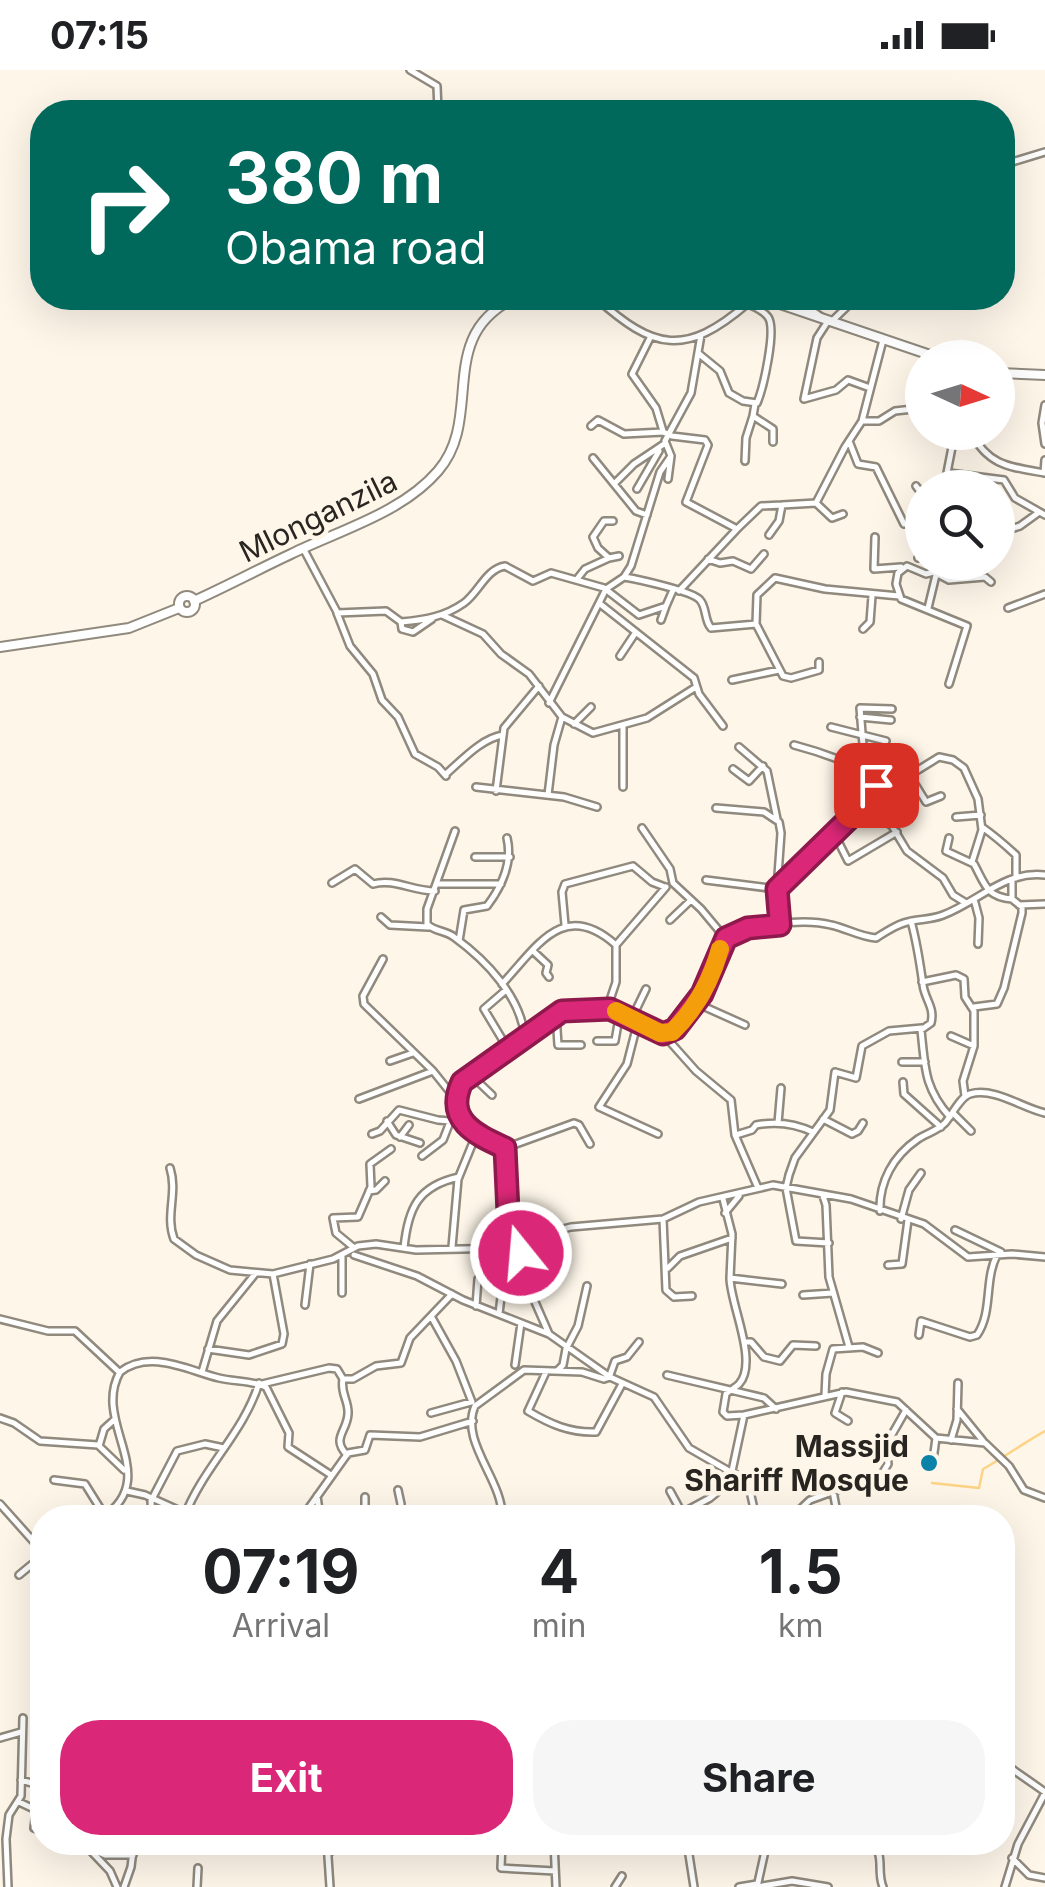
<!DOCTYPE html>
<html lang="en">
<head>
<meta charset="utf-8">
<style>
  body { margin:0; font-family:Inter,sans-serif; background:#f6f6f6; color:#202124; height:100vh; display:flex; flex-direction:column; font-size:38px; white-space:nowrap }
  * { box-sizing:border-box; margin:0 }
  p { font-size:32px; color:#757577 }
  .icon { flex:none; width:55px; height:55px; fill:none; stroke:currentColor; stroke-width:2; stroke-linecap:round; stroke-linejoin:round }
  .map { position:relative; flex:1; overflow:hidden }
  .sheet { position:absolute; left:30px; top:1435px; width:985px; height:350px; display:flex; flex-direction:column; background:#fff; border-radius:40px; box-shadow:0 10px 40px #0002 }
  .sheet>* { flex:none }
  .hud { position:absolute; left:30px; top:30px; width:985px; height:210px; border-radius:40px; box-shadow:0 10px 40px #0002; background:#00695c; color:#fff; overflow:hidden }
  .needle { width:65px; rotate:94deg }
  .buttons { position:absolute; left:905px; top:270px; display:grid; gap:20px }
  .buttons a { display:grid; place-items:center; width:110px; height:110px; border-radius:50%; background:#fff; box-shadow:0 10px 40px #0002; font-size:50px }
  .pin { position:absolute; display:grid; place-items:center; width:85px; height:85px; color:#fff; margin:-42px; border-radius:20px; box-shadow:0 5px 15px #0006 }
  .me { position:absolute; width:110px; margin:-55px; rotate:343deg; stroke-linejoin:round; filter:drop-shadow(0 0 8px #0008) }
  .turn { display:flex; align-items:center; gap:35px; height:210px; padding:0 30px; font-size:45px }
  .turn .icon { width:130px; height:130px; stroke-width:2.5 }
  .turn b { display:block; font-size:70px; line-height:85px }
  .eta { display:flex; justify-content:space-evenly; align-items:center; height:170px; text-align:center }
  .eta b { font-size:60px; font-weight:700; line-height:70px }
  .primary-button { display:flex; gap:20px; margin-top:auto; padding:20px 30px }
  .primary-button a { flex:1; height:115px; border-radius:40px; background:#db2777; color:#fff; font-size:40px; font-weight:700; line-height:115px; text-align:center }
  .primary-button a+a { background:#f6f6f6; color:#202124 }
  .status { display:flex; justify-content:space-between; align-items:center; height:70px; padding:0 50px; background:#fff; direction:ltr }
  .status svg { height:28px; fill:currentColor }
  .map>svg:first-child { display:block }
</style>
</head>
<body>
<div class="status"><b>07:15</b><svg viewBox="0 0 49 12"><path d="M0 12V9h3v3zM5 12V6h3v6zM10 12V3h3v9zM15 12V0h3v12zM26 1h20v11H26zM47 4h2v5h-2z"/></svg></div>
<div class="map">
<svg width="1045" height="1817" viewBox="0 0 1045 1817">
  <rect width="100%" height="100%" fill="#fef6e9"/>
  <g fill="none" stroke-linecap="round" stroke-linejoin="round">
    <path stroke="#fdd386" stroke-width="2.5" d="M932,1413L979,1418L983,1399C1005,1387 1023,1373 1045,1361"/>
    <defs>
      <path id="minor" d="M410,0L437,16L438,42
        M1002,95L1045,82
        M596,228C654,280 685,287 747,234
        M795,228L820,246
        M828,251L817,268L804,329L836,320L848,310L870,318
        M831,252L856,228
        M650,268L632,304L656,338L663,361
        M698,283L720,301L729,323L743,331L757,333C763,319 777,259 768,247C764,241 755,237 748,234
        M755,334L753,346L773,359V372
        M1045,335L1042,353L1045,374
        M862,351H879L895,341L922,338
        M591,356L598,350L624,364L663,362L672,366L705,370L708,375L686,432L737,459L761,436L782,435
        M971,362C988,396 1010,397 1045,403
        M849,371L858,394L876,397L904,454
        M593,388L636,441L647,445
        M745,391L746,368L753,346
        M949,403L1004,410L1015,428L1045,445
        M1044,403L1045,390
        M668,409L671,386L665,371L691,323L701,265
        M616,412L634,394L664,374
        M916,416L922,424
        M944,418L955,362
        M637,419L659,381
        M816,433L832,448L843,444
        M613,451H604L593,467L598,478L609,488L619,486
        M998,463L1020,456L1038,443
        M769,465L779,451L782,435L816,433L845,377L862,351L883,270
        M875,467L874,499L901,497
        M303,478L337,542
        M918,488L922,481
        M708,489L720,493L733,491L751,499L764,484
        M933,492L934,502L949,510L985,507L991,512
        M934,502L926,504L907,496L898,503L896,514L901,529L967,556L949,614
        M624,507C636,509 693,521 700,530C707,538 704,550 711,558L756,554L783,606L791,608L819,600V592
        M577,509L585,499L609,488
        M679,521L737,459
        M599,533L694,608L699,624L723,656
        M928,538L936,505
        M1008,538L1045,524
        M442,545L483,564L501,584L529,604L562,647L593,663L647,648L696,617
        M661,550L666,536
        M401,552L402,559L413,562L432,549
        M756,554L757,525L775,508L825,519L899,526
        M863,559L870,552L872,526
        M620,586L636,562
        M732,610L779,600
        M549,633L606,519L624,507L631,496L660,402L671,386
        M860,647L891,650
        M574,654L591,637
        M623,656V717
        M831,657L886,671
        M794,675C817,681 864,696 879,712
        M739,677L767,701L777,749
        M733,699L749,711L763,696
        M865,700L860,638L892,639
        M446,704C462,690 482,668 503,665
        M910,705L939,687L953,690L964,698L978,729L982,760L972,792
        M446,706L438,697L415,684L398,647L382,630L373,604L350,576L337,543L386,541L401,552C424,550 444,547 464,533C479,522 486,499 505,496L533,511L551,503L604,518L639,545L666,536L673,520
        M476,717L564,727L597,737
        M496,721L504,658L539,616
        M548,725L554,675L562,647
        M716,738L764,742L779,752L781,763L777,819L779,855
        M856,741L868,738L892,756L907,781L943,808L953,825L966,833
        M956,747L981,745
        M982,757C995,766 1004,774 1016,785V808
        M642,758L670,799L673,813L701,839L726,869
        M455,761L427,839V854C435,862 445,860 454,867C487,891 521,927 525,968
        M835,765L848,791L897,762
        M949,768L946,781L974,794C985,814 986,827 1012,829
        M475,787H510
        M706,810L777,819L855,743L859,726L879,712L910,706L926,732L941,726
        M332,813L355,799L373,814C394,808 412,821 435,821
        M437,814H501
        M974,829L979,848L978,874
        M1019,835L1045,834
        M381,847L390,855L428,857
        M670,850L691,830
        M911,851C917,873 920,893 923,915C925,930 935,937 931,953L921,960C925,997 924,1018 950,1047
        M565,855L562,822L565,814L633,796L652,812L665,817
        M459,871L464,840L487,836C502,816 513,793 507,768
        M616,875L666,817
        M533,881L548,895L546,903L549,907
        M383,889L363,926L364,934L433,1001L457,1031
        M922,912L956,905L964,909L965,927L974,941V976L963,1011L965,1026
        M502,914C537,877 563,828 616,875V912L607,939
        M506,920L484,939L508,979
        M696,933L745,955
        M974,937L997,934L1004,918L1022,843V837L1012,829V810
        M556,944L558,975H581
        M632,948L646,919
        M638,951L627,994L599,1037L658,1064
        M663,964L696,1001L731,1030L735,1065L758,1118
        M951,966L974,976
        M597,971H615L620,942
        M390,991L413,983
        M902,992H925
        M471,1005L492,1025
        M903,1012L904,1024L941,1057
        M359,1029L433,1001
        M954,1044L971,1061
        M823,1049L852,1064L858,1061L863,1053
        M387,1051L396,1065L420,1073
        M778,1053L781,1018
        M372,1064L380,1061L399,1040L438,1050L462,1052
        M736,1065L752,1060L756,1055C776,1051 794,1053 813,1062
        M400,1067L409,1055
        M505,1078L574,1053L579,1055L590,1074
        M422,1086L443,1070L450,1052
        M170,1098C178,1123 165,1145 174,1169L196,1185L230,1200L273,1204L333,1189L358,1176L376,1174L416,1180L508,1178L535,1166L571,1157L663,1149L699,1132L773,1115L851,1129L924,1154L968,1187L1012,1184L1045,1187
        M369,1121L376,1120L385,1111
        M823,1126L826,1135L829,1207L849,1277
        M723,1129L732,1164L730,1208L782,1214
        M880,1141C879,1112 893,1086 918,1069C927,1063 937,1061 945,1053C952,1045 960,1027 970,1024C995,1017 1022,1038 1045,1043
        M725,1143L739,1126
        M663,1149L666,1220L674,1227L692,1226
        M901,1149L909,1120L921,1103
        M955,1160L1001,1182
        M525,1169L508,1142L505,1078C477,1065 445,1049 462,1012L551,947L567,940L611,939L660,963C694,964 713,896 724,871C743,854 805,848 831,855C846,858 860,867 876,868C887,861 899,853 912,851C923,849 933,849 943,845C978,832 1005,800 1045,805
        M522,1173L521,1200L549,1264
        M829,1173L796,1171L786,1118L789,1105L795,1088L830,1040L835,1002L856,1008L862,976L889,961L922,958
        M353,1177L336,1163L333,1148L358,1147L371,1117L370,1094L391,1079
        M452,1177L458,1109L476,1065
        M404,1178C408,1138 418,1116 459,1107
        M354,1185L417,1206L463,1230L549,1264L610,1307L654,1327L689,1378L748,1412L756,1448
        M342,1187V1223
        M888,1195L902,1194L908,1150
        M668,1198L680,1186L732,1168
        M730,1208C730,1234 759,1292 739,1314C735,1318 730,1320 726,1324L723,1342L727,1346L744,1345
        M803,1225L833,1223
        M305,1235L310,1194
        M476,1236L478,1209
        M499,1244L504,1201
        M431,1246L456,1291L472,1332
        M0,1249L48,1261H75L119,1302
        M919,1265L921,1251L970,1267L977,1265C993,1242 984,1210 997,1185
        M744,1272H751L764,1287L780,1291L793,1275L816,1276
        M208,1279L249,1285L282,1274L284,1264L273,1204
        M515,1295L521,1253
        M557,1301L563,1295L566,1279L578,1256L587,1216
        M202,1302L217,1251L255,1204
        M546,1302L528,1341C550,1354 570,1363 596,1362L622,1314
        M610,1305L615,1291L627,1287L639,1272
        M667,1305L764,1328L776,1339
        M343,1309C340,1323 349,1331 348,1344C347,1362 331,1368 347,1385
        M262,1314L329,1298L337,1299L343,1309H353L376,1296L401,1293L410,1268L452,1224
        M842,1322L835,1343L848,1351
        M825,1325L826,1304L833,1279L863,1277L878,1283
        M957,1339L983,1371
        M431,1343L471,1332
        M0,1348L14,1353L40,1371L98,1375L124,1400
        M951,1370L957,1350L958,1313
        M99,1376L104,1359L114,1350
        M933,1390L936,1368
        M732,1401L744,1345L846,1322L897,1332L936,1368L985,1373L1009,1396L1024,1420L1045,1428
        M54,1410L85,1414L105,1446
        M398,1420L401,1434L400,1448
        M127,1421L145,1425L196,1448
        M670,1421L682,1443
        M833,1421L838,1448
        M317,1426L320,1448
        M365,1427V1448
        M0,1434L42,1481
        M185,1445C203,1398 244,1362 259,1313
        M102,1448C164,1407 91,1353 120,1302C150,1279 187,1300 219,1308C235,1312 250,1310 266,1317L289,1363L288,1377L331,1405
        M152,1448L151,1431L177,1381L205,1374L224,1378
        M281,1448L306,1442L348,1383L365,1380L370,1365L420,1367L473,1351
        M348,1448L349,1443
        M502,1448C504,1411 459,1372 475,1336L524,1300L582,1302L604,1309L610,1307
        M673,1448L710,1428L738,1405
        M791,1448L810,1430L882,1404L888,1394L886,1375L906,1340
        M19,1505L42,1486
        M0,1668L21,1662
        M1002,1692L1045,1722
        M21,1710L42,1716
        M19,1732L36,1740L34,1758L42,1761
        M74,1772L105,1785H133
        M327,1772L330,1817
        M502,1772L501,1798L555,1801
        M554,1772L556,1817
        M687,1772L694,1817
        M871,1772C886,1786 876,1800 883,1817
        M90,1780L110,1801L117,1817
        M328,1783L347,1772
        M1012,1788L1029,1805L1045,1808
        M8,1817L6,1769L9,1745L21,1726L23,1648
        M124,1817L131,1797L134,1772
        M197,1817L198,1798
        M615,1817L622,1806
        M739,1817L757,1814
        M757,1817L792,1811L828,1817
        M757,1817L767,1772
        M1005,1817L1018,1774L1045,1723"/>
      <path id="tertiary" d="M749,228L777,233L939,288
        M998,303L1045,305
        M179 534a8 8 0 1 1 16 0a8 8 0 1 1-16 0Z
        M194,531C227,516 259,499 291,484C340,460 402,443 438,401C485,347 434,266 515,228
        M0,577L129,558L179,538"/>
    </defs>
    <use href="#minor" stroke="#90897d" stroke-width="10"/>
    <use href="#tertiary" stroke="#90897d" stroke-width="12"/>
    <use href="#minor" stroke="#fff" stroke-width="5"/>
    <use href="#tertiary" stroke="#fff" stroke-width="8"/>
  </g>
  <g fill="none" stroke-linecap="round" stroke-linejoin="round">
    <defs>
      <path id="route" d="M521,1183L526,1170L508,1142L505,1078C477,1065 444,1051 462,1012L562,941L610,939L663,964L675,959L702,924L726,868L748,858L780,855L777,819L856,742L859,726L876,715"/>
    </defs>
    <use href="#route" stroke="#8e194d" stroke-width="25"/>
    <use href="#route" stroke="#db2777" stroke-width="18"/>
    <path stroke="#f59e0b" stroke-width="18" d="M616,941L660,963L672,962C696,939 711,911 720,879"/>
  </g>
  <circle fill="#0b82a8" stroke="#fef6e9" stroke-width="4" cx="929" cy="1393" r="10"/>
  <g text-anchor="middle" dominant-baseline="central" stroke-width="9" stroke-linejoin="round" paint-order="stroke">
    <g font-size="30" fill="#292621" stroke="#fef6e9">
      <text transform="translate(318 446) rotate(-26)">Mlonganzila</text>
    </g>
    <g font-size="30" font-weight="bold" fill="#292621" stroke="#fef6e9" text-anchor="end">
      <text x="909" y="1376">Massjid<tspan x="909" dy="34">Shariff Mosque</tspan></text>
    </g>
  </g>
</svg>
<div class="buttons">
<a><svg class="needle" viewBox="-14 -14 28 28"><path d="M0-13l5 13h-10z" fill="#e53935"/><path d="M0 13l5-13h-10z" fill="#757577"/></svg></a>
<a><svg class="icon" aria-label="search" viewBox="0 0 24 24"><circle cx="10" cy="10" r="6"/><path d="M15 15l6 6"/></svg></a>
</div>
<div class="pin" style="left:876px;top:715px;background:#d93025"><svg class="icon" aria-label="arrive" viewBox="0 0 24 24"><path d="M6 21V4h12l-3 4 3 4H6"/></svg></div>
<svg class="me" style="left:521px;top:1183px" viewBox="-20 -20 40 40"><circle r="17" fill="#db2777" stroke="#fff" stroke-width="3"/><path d="M0-11L8 9 0 5-8 9z" fill="#fff"/></svg>
<div class="hud">
<div class="turn"><svg class="icon" aria-label="right" viewBox="0 0 24 24"><path d="M7 20v-9h11M14 6l5 5-5 5"/></svg><div><b>380 m</b>Obama road</div></div>
</div>
<section class="sheet">
<div class="eta">
<div><b>07:19</b><p>Arrival</p></div>
<div><b>4</b><p>min</p></div>
<div><b>1.5</b><p>km</p></div>
</div>
<div class="primary-button"><a>Exit</a><a>Share</a></div>
</section>
</div>
</body>
</html>
